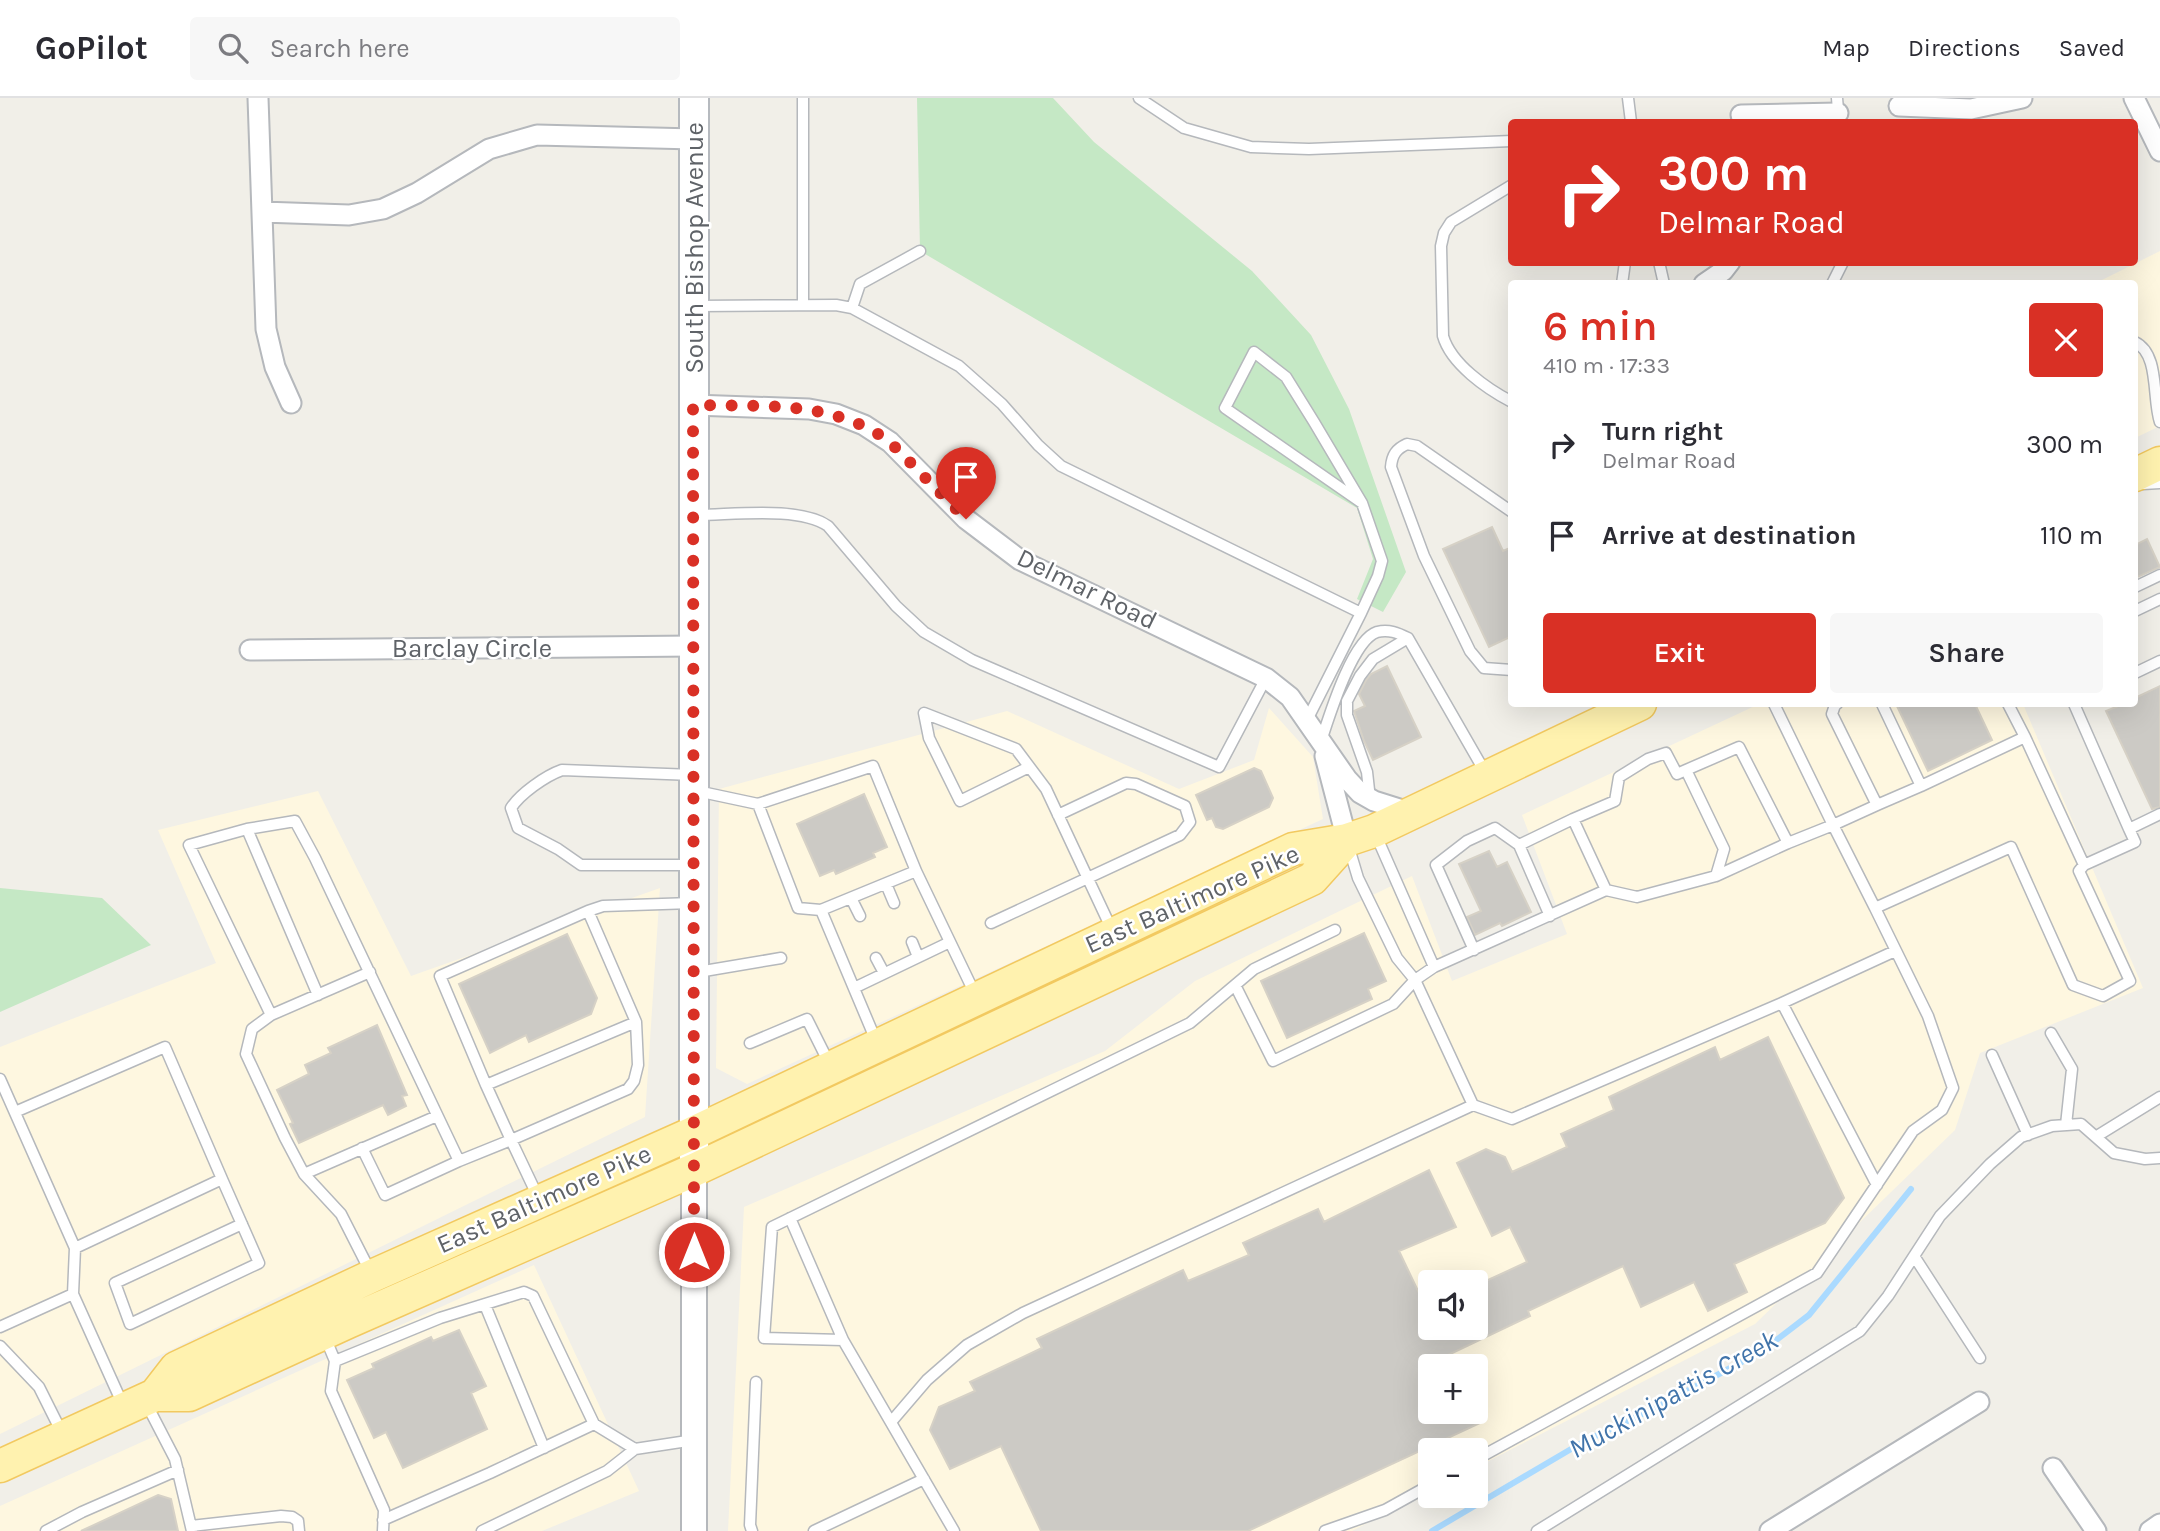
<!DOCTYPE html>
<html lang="en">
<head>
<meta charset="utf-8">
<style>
  body { margin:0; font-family:Karla,sans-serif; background:#f7f7f7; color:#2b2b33; height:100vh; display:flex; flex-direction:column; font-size:26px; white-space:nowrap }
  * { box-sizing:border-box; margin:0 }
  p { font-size:23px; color:#7c7c81 }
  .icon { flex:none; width:38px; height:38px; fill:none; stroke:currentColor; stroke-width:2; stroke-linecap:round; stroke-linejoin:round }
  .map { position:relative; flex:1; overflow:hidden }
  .side { position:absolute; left:1508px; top:182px; width:630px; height:427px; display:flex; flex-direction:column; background:#fff; border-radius:7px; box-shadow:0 7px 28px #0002 }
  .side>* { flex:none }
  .hud { position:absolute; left:1508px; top:21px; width:630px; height:147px; border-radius:7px; box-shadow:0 7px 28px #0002; background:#d93025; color:#fff; overflow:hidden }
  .fabs { position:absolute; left:1418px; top:1172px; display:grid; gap:14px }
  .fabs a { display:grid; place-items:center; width:70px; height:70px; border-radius:7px; background:#fff; box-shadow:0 7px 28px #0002; font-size:35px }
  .pin { position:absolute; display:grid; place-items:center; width:60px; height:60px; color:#fff; margin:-72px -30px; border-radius:50% 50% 50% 0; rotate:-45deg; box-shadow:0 0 7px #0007 }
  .pin .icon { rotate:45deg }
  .me { position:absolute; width:77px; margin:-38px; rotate:0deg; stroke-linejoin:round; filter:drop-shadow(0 0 5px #0008) }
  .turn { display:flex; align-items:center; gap:24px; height:147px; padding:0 35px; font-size:32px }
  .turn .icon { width:91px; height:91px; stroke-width:2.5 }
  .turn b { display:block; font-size:49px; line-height:60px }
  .round { display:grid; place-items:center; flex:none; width:74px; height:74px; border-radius:7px; background:#f7f7f7 }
  .headline { display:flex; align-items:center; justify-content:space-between; height:119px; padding:0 35px }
  h1 { font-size:42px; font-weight:600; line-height:52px; color:#d93025 }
  .action { display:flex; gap:14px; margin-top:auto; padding:14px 35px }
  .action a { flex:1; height:80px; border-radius:7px; background:#d93025; color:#fff; font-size:28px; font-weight:600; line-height:80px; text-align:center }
  .action a+a { background:#f7f7f7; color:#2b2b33 }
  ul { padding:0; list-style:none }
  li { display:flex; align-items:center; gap:21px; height:91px; padding:0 35px }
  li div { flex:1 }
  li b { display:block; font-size:26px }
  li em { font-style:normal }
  header { display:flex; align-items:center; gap:42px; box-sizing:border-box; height:98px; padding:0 35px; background:#fff; border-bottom:2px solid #e1e1e2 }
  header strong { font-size:33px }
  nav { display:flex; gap:38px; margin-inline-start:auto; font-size:24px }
  .search { width:490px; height:63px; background:#f7f7f7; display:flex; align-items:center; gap:18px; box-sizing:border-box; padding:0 24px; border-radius:7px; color:#7c7c81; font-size:26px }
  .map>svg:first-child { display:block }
</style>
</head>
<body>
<header>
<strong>GoPilot</strong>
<div class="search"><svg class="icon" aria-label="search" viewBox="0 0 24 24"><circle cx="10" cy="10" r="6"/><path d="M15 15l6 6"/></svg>Search here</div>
<nav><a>Map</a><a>Directions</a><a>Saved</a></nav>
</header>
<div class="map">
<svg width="2160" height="1433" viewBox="0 0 2160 1433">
  <rect width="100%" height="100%" fill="#f1efe8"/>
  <path fill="#fef7e0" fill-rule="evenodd" d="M2160,153V328L2135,340V186H2094Z
    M1759,606H2023L2143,890L1980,955L1955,1032L1755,1226L1475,1370V1353H1430V1393L1352,1433H728L744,1109L1105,953L1195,883L1412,778L1452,883L1567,836L1522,717ZM1430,1185H1475V1230H1430ZM1430,1269H1475V1314H1430Z
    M1269,610L1313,659L1323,721L747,986L716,970L719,691L1007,613L1179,691L1254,662Z
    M318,693L411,878L660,790L645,1019L0,1336V949L216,865L158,732Z
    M534,1167L639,1393L542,1433H0V1408Z"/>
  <path fill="#c5e8c5" d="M917,0H1053L1094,44L1252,173L1311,237L1349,311L1406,474L1383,514L1357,501L1373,461L1357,410L920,153Z
    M0,790L102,800L151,847L0,914Z"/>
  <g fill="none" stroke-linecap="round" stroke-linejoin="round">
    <path stroke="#aadaff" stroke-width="6" d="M1432,1433L1583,1344L1661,1307L1762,1253L1809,1217L1911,1091"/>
  </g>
  <path fill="#cccac5" stroke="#d6d1c6" stroke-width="2" d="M1492,429L1503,453L1512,449V538L1489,549L1443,451Z
    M2147,441L2160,469L2135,480V447Z
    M1387,568L1421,639L1373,662L1364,643L1354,613L1365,608L1359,596L1366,582L1371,576Z
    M2160,588V709L2152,711L2106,613L2123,606H2135V600Z
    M1896,606H1975L1992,642L1928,673Z
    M1254,670L1261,673L1273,700L1269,709L1223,731L1216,729L1212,720L1207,722L1196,697Z
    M864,696L887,749L873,755L875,759L836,776L834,772L820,778L797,726Z
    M1489,753L1497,769L1507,764L1531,814L1502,828L1500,825L1475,837L1467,819L1481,813L1459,766Z
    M1364,835L1386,883L1368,891L1372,901L1287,940L1261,883Z
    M567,836L597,900L591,916L529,944L526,937L490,955L459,886Z
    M377,927L407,997L402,998L406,1008L388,1017L383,1007L299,1045L290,1026L293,1025L277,992L309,976L305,967L331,955L328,950Z
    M1768,939L1844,1100L1825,1125L1734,1166L1747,1194L1708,1213L1694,1184L1641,1209L1623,1168L1528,1213L1530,1218L1448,1257L1453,1269H1430V1314H1475L1480,1325L1248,1433H1041L1001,1348L950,1371L930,1332L939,1309L975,1293L970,1284L1042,1250L1037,1241L1183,1172L1188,1183L1249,1157L1243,1145L1318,1111L1324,1124L1429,1072L1456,1129L1399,1153L1430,1218V1230H1475V1188L1527,1164L1510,1129L1492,1138L1457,1065L1486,1051L1505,1059L1512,1074L1567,1049L1561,1036L1614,1012L1609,999L1715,949L1720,962Z
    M459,1232L486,1288L471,1295L487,1331L403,1370L386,1334L374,1340L347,1282L374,1270L372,1266L431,1239L433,1243Z
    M158,1397L171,1401L178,1433H81Z"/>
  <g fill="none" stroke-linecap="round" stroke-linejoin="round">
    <defs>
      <path id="service" d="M803,0V207
        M1139,0L1184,30L1251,49L1309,51L1512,43
        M1628,0L1631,24
        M1837,0L1839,24
        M1512,87L1451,124L1444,135L1441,148L1443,238C1451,266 1487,291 1512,304
        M1659,164L1664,186
        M1622,186L1625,164
        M1832,186L1843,164
        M698,208L836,207L852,210L959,268L1002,306L1038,347L1061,368L1361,515
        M852,210L860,186L920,153
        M2135,244C2160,256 2152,301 2160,324
        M2143,386L2160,385
        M1512,414L1417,348L1407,346C1396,351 1392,357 1391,369L1424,458L1470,553L1484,570L1512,572
        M697,417C733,417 799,408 828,428L896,508L924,534L972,562L1219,669L1266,580
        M2135,489L2160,477
        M2135,513L2160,501
        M2135,575L2160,563
        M1837,606L1835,607L1832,616L1877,707L1833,727L1875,810
        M1882,606L1921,688L2025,639L2008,606
        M2074,606L2129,731
        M1307,622L1361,515L1378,478L1382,463L1362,405L1314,324L1286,279L1254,254L1225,310L1362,405
        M2025,639L2084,767
        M1321,643C1329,619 1352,542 1377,534C1389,531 1398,535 1408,540L1485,674
        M1029,669L960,703L929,640L924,615L1016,651L1046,691L1112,832
        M1686,672L1739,649L1788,745L1833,727L1774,606
        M697,693L758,706L873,668L916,773L975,896
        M1370,701L1367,674L1347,617V603L1360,578L1373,561L1408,540
        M758,706L798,810L821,812L877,945
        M1877,707L1921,688
        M247,731L318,897
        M1375,735L1434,869
        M1519,747L1573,721
        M693,767H581L558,751L518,730L511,710C520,696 545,678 562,672L693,677
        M1716,778L1788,745
        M886,786L894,805
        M851,800L860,818
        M821,812L916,773
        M991,825L1180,737L1190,724L1185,708L1136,686L1126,685L1058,717
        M912,844L918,859
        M1474,852L1436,767L1467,743L1495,730L1519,747L1550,818
        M876,860L884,875
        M370,874L271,917L252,931L246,956L285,1040L304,1076L341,1116L370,1173
        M698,874L781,860
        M1235,887L1273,963L1393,906L1415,882L1434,869L1606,792L1573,721L1615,703L1619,679L1648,661L1666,655L1677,676L1686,672L1724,751L1716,778L1637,799L1606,792
        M854,890L950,844
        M1782,905L1895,853
        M271,917L189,747L247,731L295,723L315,760L459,1063L511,1042L486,987L636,924
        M2051,935L2072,971L2066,1027
        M750,945L807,921L830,967
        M1992,957L2028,1037
        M0,981L75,1150L73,1196L123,1307
        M486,987L440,878L588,813
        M1473,1007L1512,1021L1782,905L1877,1087
        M15,1014L165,949L222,1081
        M2097,1038L2160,999
        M362,1050L385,1097L459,1063
        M304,1076L437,1018
        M538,1099L511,1042L628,991L634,983L638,967L636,924L588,813L603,808L692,805
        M790,1120L843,1242
        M75,1150L222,1081L259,1165L130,1226L115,1185L242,1126
        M1914,1158L1980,1260
        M485,1207L544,1350
        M0,1229L73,1196
        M325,1239L335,1263L331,1293L384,1412L383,1433
        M0,1248L39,1289L62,1335
        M335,1263L440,1220L524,1194L533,1198L594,1326L635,1351
        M146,1305L175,1361L192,1433
        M891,1324L927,1282L967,1247L1023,1215L1473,1007L1415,882L1397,860L1358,780L1349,750
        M1475,1362L1817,1175L1913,1033L1942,1012L1953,990L1928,918L1875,810L2011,749L2073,887L2103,898L2130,883L2079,773L2084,767L2135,744L2129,731L2160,716
        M383,1422L490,1375L594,1326
        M191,1428L281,1418L292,1419L298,1423L299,1433
        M46,1433L82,1414L178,1372
        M482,1433L607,1373L635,1351L694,1342
        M752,1433L750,1427L756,1284
        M814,1433L924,1381
        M954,1433L843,1242L764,1240L772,1129L1190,925L1254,871L1335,832
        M1325,1433L1385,1412L1430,1387
        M1537,1433L1860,1233L1888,1198L1940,1118L1990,1066L2021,1039L2052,1028L2081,1026L2114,1055L2145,1061L2160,1060"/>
      <path id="minor" d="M258,0L266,231L275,269L291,305
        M2134,0L2160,53
        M1899,8L1971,11L2022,0
        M1741,17L1838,15
        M262,114L349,117L383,111L417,95L489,51L537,37L694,41
        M1704,186L1723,173L1730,164
        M693,307L809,311L836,316L864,327L890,344L966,421L1020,462L1266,580L1290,599L1347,681L1360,695L1374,703L1412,715
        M250,552L694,548
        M1325,658L1347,742
        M2053,1370L2096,1433
        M1770,1433L1979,1304
        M2150,1433L2160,1426"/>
      <path id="tertiary" d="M694,1072V1433"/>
      <path id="secondary" d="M694,1072V0"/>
      <path id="primary" d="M2135,377L2160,365
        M155,1297L176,1270L372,1178L693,1035L1293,751L1347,742L1374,733L1640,606
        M0,1368L155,1297H189L348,1224L694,1072L1312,781L1347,742"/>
    </defs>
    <use href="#service" stroke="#b5b8bc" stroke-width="13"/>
    <use href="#minor" stroke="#b5b8bc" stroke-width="23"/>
    <use href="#tertiary" stroke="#b5b8bc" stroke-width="28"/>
    <use href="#secondary" stroke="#b6babf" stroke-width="32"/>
    <use href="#primary" stroke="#f2c960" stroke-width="35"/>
    <use href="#service" stroke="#fff" stroke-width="10"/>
    <use href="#minor" stroke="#fff" stroke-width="19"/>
    <use href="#tertiary" stroke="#fff" stroke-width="24"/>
    <use href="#secondary" stroke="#fff" stroke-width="28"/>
    <use href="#primary" stroke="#fff2af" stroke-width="32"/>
  </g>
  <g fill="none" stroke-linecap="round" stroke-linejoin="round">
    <path stroke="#d93025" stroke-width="12" stroke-dasharray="0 21.6" d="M694,1154L693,307C762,309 831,301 890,344L966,421"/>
  </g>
  <g text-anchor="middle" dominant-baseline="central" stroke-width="5" stroke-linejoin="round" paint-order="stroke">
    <g font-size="26" fill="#5f6368" stroke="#fff">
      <text transform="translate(694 150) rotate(-90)">South Bishop Avenue</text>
      <text transform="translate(1087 491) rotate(26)">Delmar Road</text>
      <text x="472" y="550">Barclay Circle</text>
      <text transform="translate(1192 801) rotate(-24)">East Baltimore Pike</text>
      <text transform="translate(544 1101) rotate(-24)">East Baltimore Pike</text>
    </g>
    <g font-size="28" font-style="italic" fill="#4174aa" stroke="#fff">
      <text transform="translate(1673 1296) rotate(-29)">Muckinipattis Creek</text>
    </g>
  </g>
</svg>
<div class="fabs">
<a><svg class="icon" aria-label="sound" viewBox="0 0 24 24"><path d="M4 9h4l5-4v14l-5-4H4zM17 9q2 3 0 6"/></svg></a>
<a>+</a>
<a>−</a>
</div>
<div class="pin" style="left:966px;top:421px;background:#d93025"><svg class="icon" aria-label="arrive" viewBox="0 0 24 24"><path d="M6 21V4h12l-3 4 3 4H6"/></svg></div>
<svg class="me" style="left:694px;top:1154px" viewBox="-20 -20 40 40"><circle r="17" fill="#d93025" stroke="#fff" stroke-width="3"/><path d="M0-11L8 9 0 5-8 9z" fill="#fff"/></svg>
<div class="hud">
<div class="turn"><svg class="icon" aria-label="right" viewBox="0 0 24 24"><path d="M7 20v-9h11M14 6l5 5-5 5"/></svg><div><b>300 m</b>Delmar Road</div></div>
</div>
<section class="side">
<div class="headline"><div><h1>6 min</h1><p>410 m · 17:33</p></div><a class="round" style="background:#d93025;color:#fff"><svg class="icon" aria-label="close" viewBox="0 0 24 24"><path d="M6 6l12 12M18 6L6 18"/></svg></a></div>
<ul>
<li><svg class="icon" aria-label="right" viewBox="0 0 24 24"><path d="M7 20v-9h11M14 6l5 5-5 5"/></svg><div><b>Turn right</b><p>Delmar Road</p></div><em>300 m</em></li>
<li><svg class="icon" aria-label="arrive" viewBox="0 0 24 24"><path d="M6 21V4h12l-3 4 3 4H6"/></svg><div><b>Arrive at destination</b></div><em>110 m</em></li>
</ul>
<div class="action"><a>Exit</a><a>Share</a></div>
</section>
</div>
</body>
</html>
